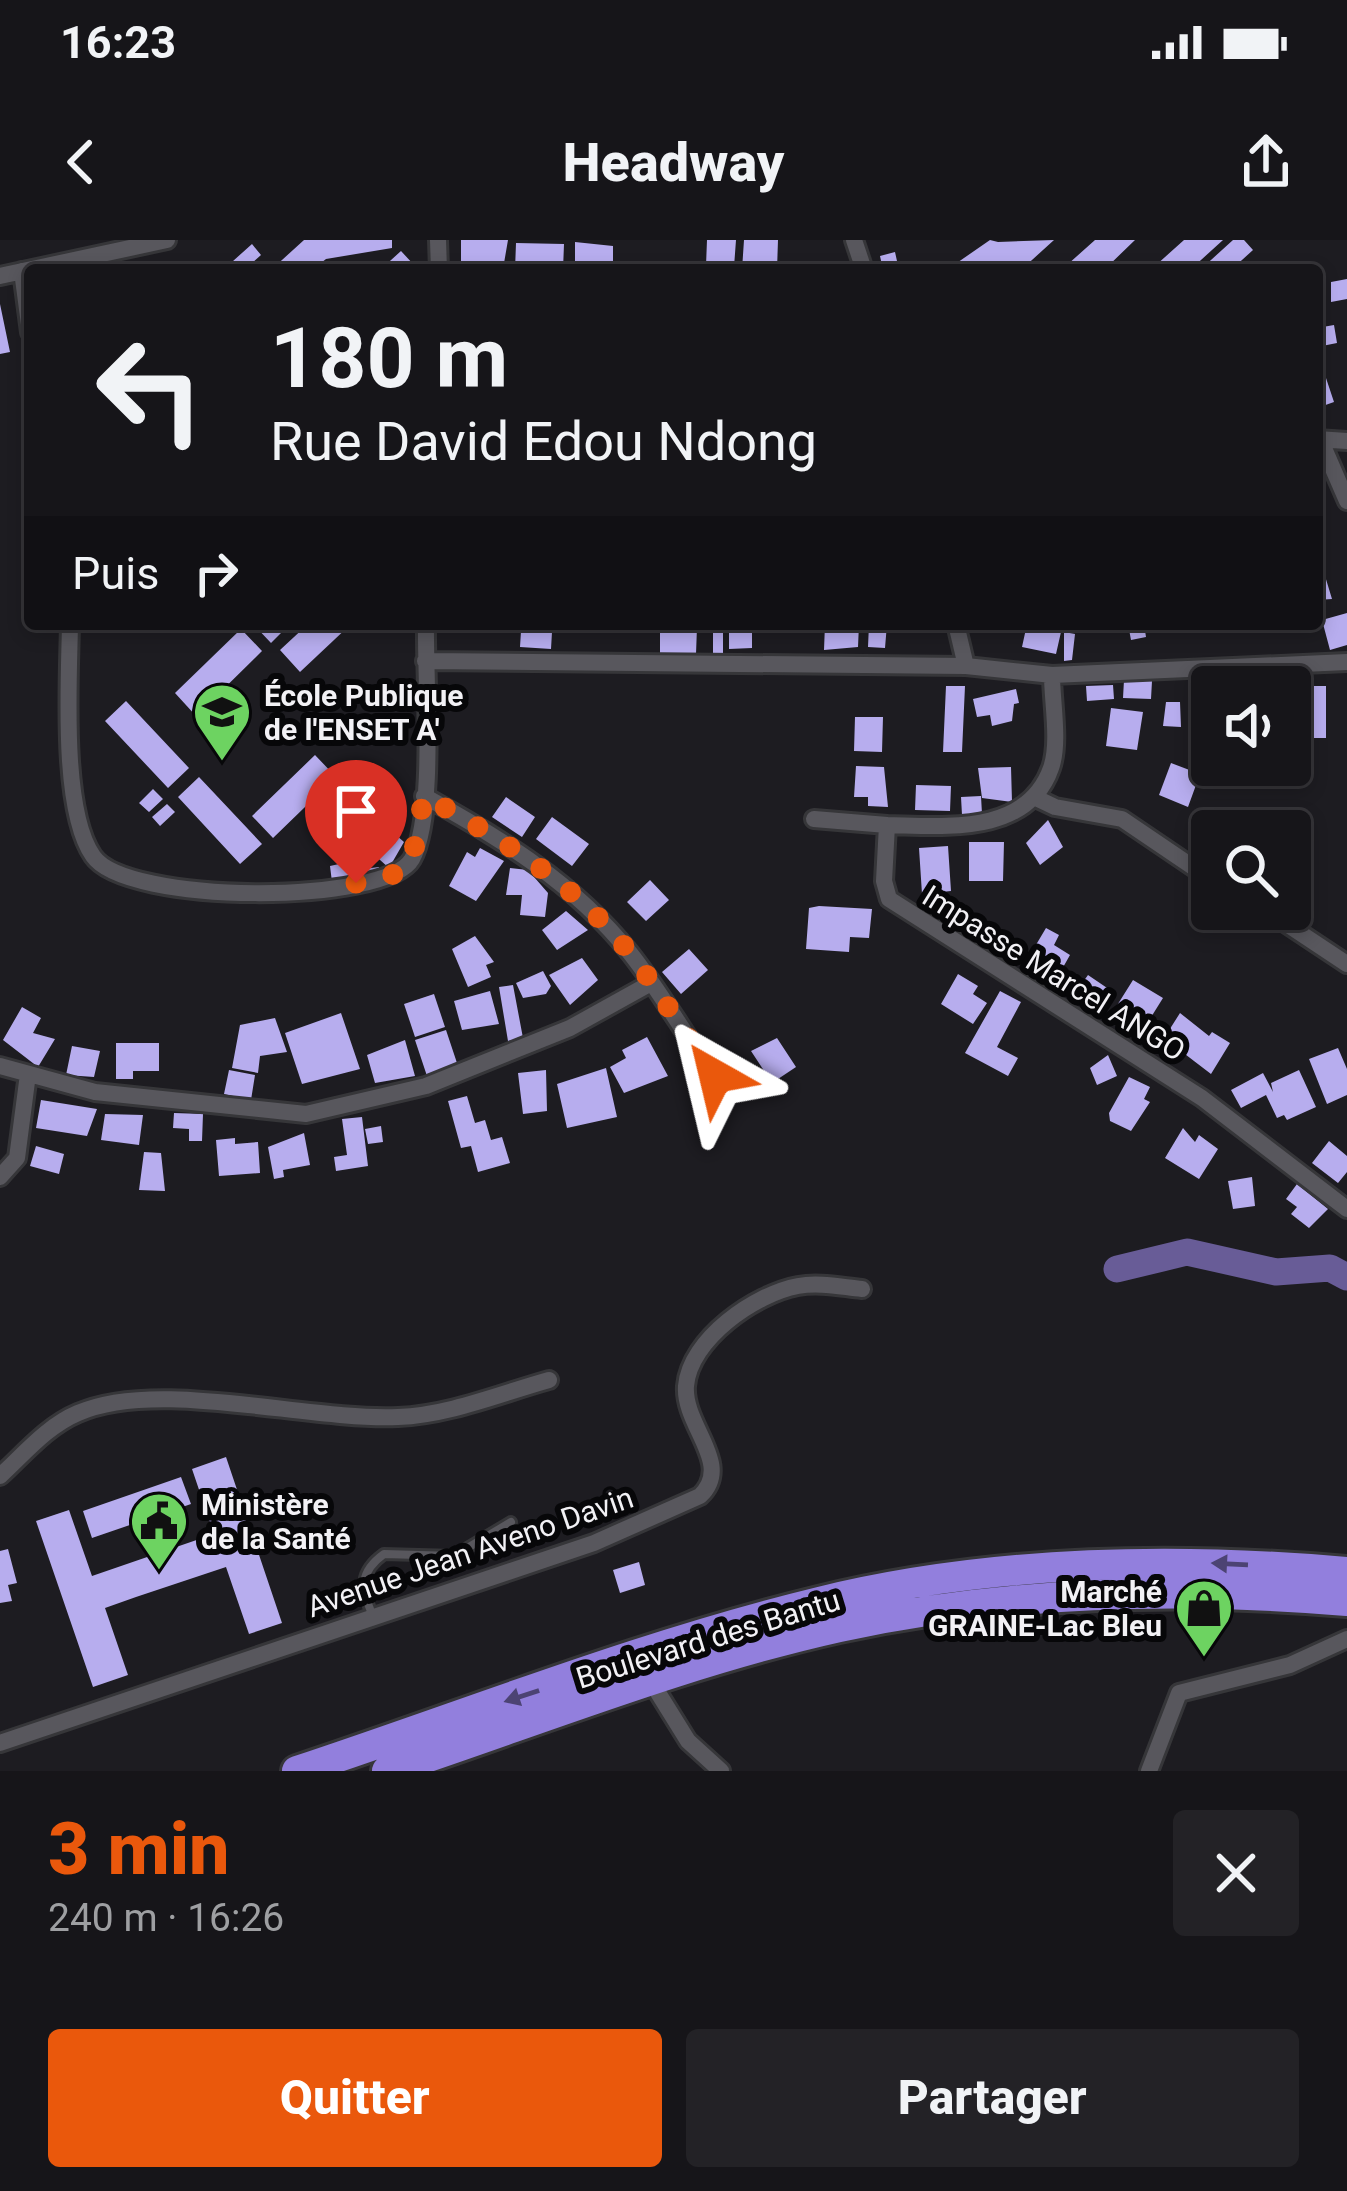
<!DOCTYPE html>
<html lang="fr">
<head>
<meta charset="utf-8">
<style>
  body { margin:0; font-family:Roboto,sans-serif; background:#232226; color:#f1f3f6; height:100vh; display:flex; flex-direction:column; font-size:45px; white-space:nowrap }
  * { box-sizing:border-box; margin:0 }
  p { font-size:39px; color:#9e9fa2 }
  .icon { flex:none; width:66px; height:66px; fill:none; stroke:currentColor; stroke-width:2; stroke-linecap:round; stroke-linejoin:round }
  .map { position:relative; height:1531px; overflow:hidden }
  .sheet { display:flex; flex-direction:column; background:#161519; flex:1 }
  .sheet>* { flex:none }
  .hud { position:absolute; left:24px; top:24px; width:1299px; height:366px; border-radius:12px; box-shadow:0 6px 18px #0003,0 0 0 3px #353438; background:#161519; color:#f1f3f6; overflow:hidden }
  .fabs { position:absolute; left:1191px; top:426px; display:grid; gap:24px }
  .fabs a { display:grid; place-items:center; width:120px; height:120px; border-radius:12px; background:#161519; box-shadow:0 6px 18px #0003,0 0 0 3px #353438; font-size:60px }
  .pin { position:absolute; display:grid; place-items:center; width:102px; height:102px; color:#fff; margin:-123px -51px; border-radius:50% 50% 50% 0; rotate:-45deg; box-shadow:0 0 12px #0007 }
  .pin .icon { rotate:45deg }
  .me { position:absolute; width:132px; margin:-66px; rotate:323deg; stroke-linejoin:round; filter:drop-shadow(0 0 9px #0008) }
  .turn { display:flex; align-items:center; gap:42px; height:252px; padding:0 48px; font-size:54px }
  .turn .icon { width:156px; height:156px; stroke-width:2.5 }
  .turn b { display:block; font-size:84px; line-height:102px }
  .then { display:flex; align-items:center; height:114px; padding:0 48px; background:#0003; gap:24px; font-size:45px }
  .round { display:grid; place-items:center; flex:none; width:126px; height:126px; border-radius:12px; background:#232226 }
  .overview { display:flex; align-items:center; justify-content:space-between; height:204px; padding:0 48px }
  h1 { font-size:72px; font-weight:800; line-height:90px; color:#ea580c }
  .action { display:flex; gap:24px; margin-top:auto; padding:24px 48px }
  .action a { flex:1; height:138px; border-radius:12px; background:#ea580c; color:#fff; font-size:48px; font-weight:800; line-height:138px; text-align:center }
  .action a+a { background:#232226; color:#f1f3f6 }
  .status { display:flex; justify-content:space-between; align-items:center; height:84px; padding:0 60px; background:#161519; direction:ltr }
  .status svg { height:33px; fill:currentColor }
  header { display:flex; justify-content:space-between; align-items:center; height:156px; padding:0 48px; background:#161519; font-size:54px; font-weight:800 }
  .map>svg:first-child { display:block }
</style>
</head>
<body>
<div class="status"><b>16:23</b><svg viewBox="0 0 49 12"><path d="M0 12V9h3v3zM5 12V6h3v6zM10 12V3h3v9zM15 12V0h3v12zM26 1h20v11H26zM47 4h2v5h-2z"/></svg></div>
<header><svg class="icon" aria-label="back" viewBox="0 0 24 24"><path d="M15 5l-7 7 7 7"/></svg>Headway<svg class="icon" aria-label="share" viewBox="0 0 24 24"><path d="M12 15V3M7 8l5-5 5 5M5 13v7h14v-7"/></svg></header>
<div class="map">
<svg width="1347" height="1531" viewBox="0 0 1347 1531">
  <rect width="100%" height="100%" fill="#1d1c21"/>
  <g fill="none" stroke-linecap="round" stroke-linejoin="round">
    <path stroke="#685c97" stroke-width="27" d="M1117,1029L1187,1012L1276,1032L1330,1028L1347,1037"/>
  </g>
  <path fill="#b7adee" d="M392,0V8L326,19L312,30H271L304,0Z
    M461,0H508L503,29L479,30L478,22H461Z
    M707,0H736L734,27L706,26Z
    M744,0H778L777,30H742Z
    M990,0L998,2L1054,0L1021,30L951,27Z
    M1095,0H1135L1104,30H1072L1067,25Z
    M1184,0H1223L1190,30H1159L1155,26Z
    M1233,0H1244L1253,10L1231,30H1200Z
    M575,2L613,6V30H575Z
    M516,3L564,4L563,30H515Z
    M252,4L261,15L252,23L258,30H223Z
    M401,11L414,25L408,30H380Z
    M895,12L899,30H883L880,16Z
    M1347,39V59L1331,62V42Z
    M0,64L10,112L0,114Z
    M1334,85L1337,103L1317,107V88Z
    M1326,138L1334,162L1317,168V141Z
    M1322,326L1332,359L1317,360V327Z
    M1347,373V405L1330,410L1322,380Z
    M253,384H290L271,403Z
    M308,384H351L300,432L280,410Z
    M713,384H723V414H713Z
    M729,384H752V408L729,409Z
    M825,384H859L858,407L824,410Z
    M869,384H887L885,408L868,407Z
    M1027,384L1061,392L1056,414L1022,407Z
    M1128,384H1144L1146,397L1131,400Z
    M660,385L697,387L696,414H660Z
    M241,389L262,411L196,476L175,453Z
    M521,391L552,392L551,409L520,407Z
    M1064,392L1075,394L1072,420L1064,421Z
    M1124,440L1152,441L1151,459L1123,458Z
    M1113,445L1114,459L1087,461L1086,446Z
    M946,446H965L962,512H943Z
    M1303,446H1326V498H1302Z
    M1016,449L1019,463L1014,464L1012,481L992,486L990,475L977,477L973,459Z
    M126,461L189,528L168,548L105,481Z
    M1166,462H1180L1181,487L1163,486Z
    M1111,468L1143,472L1137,510L1106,506Z
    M855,477H883L882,512L854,511Z
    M315,515L336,537L273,598L252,576Z
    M1171,523L1200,534L1188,567L1159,555Z
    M1209,525L1226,527L1218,545L1203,538Z
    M856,526L884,527L888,567L868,566V557H854Z
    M1011,527L1012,562L982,558L978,528Z
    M199,537L262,604L240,624L178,557Z
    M916,545L951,546L950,571L915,570Z
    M153,549L163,559L149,572L139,563Z
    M981,556L982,574L962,575L961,557Z
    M506,557L535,577L522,597L492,577Z
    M167,564L175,572L160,586L152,577Z
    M552,577L589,604L572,626L536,599Z
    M1048,580L1063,607L1040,625L1026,603Z
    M389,589L404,602L389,628L370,611Z
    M969,602H1004L1003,641H969Z
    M948,606L951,651L922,654L919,608Z
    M480,608L504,621L476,661L449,646L467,612L475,617Z
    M369,612L371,628L379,627L380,635L332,642L330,626L339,624L338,617Z
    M510,628L528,630L548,653L545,677L520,675L522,655H506Z
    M650,640L669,660L646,681L627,662Z
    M819,666L872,669L869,698L850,697L849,712L806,709L809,668Z
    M566,671L588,690L557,710L542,690Z
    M1046,688L1059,695L1054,705L1070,715L1057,738L1027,720Z
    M475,696L494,722L486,725L491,737L468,747L452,709Z
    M689,709L708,730L681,754L662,732Z
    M582,718L598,740L570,765L549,735Z
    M543,731L551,746L546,754L523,758L516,743Z
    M958,734L978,746L973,754L987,763L973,784L941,764Z
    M1088,735L1116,754L1101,775L1073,756Z
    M1133,740L1163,758L1148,782L1130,772L1124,782L1111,775Z
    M513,745L523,798L508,801L499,747Z
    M490,751L499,784L462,790L454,761Z
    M1000,751L1021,762L997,807L1018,818L1008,836L965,813Z
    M434,754L445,787L415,797L404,764Z
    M22,767L41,778L33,793L55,799L38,827L3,800Z
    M341,773L360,829L302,844L285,793Z
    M1180,773L1209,796L1212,792L1230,803L1211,834L1177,808L1174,812L1161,803Z
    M275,778L287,812L260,816L258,833L232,828L240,785Z
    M446,790L458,826L427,836L415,800Z
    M647,797L668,836L624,853L610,827L626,818L622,810Z
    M777,798L796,827L772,843L751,811Z
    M405,800L415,836L375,843L367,815Z
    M116,803H159V831H133V839H116Z
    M72,806L100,811L94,837L66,835Z
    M1338,808L1347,829V855L1327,864L1309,819Z
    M1108,815L1117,836L1097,845L1090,828Z
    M606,828L617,877L567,888L557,844Z
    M229,830L255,835L251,860L224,854Z
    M546,830L547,871L523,874L518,833Z
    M1299,830L1316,867L1287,880L1284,875L1277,878L1266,855L1241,868L1231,850L1263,833L1273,852L1271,843Z
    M1129,837L1150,847L1144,859L1150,862L1131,891L1110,881L1109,873Z
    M467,856L475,883L485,880L491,900L502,897L510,923L478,932L471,906L461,908L448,861Z
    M41,860L97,869L87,896L36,888Z
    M174,873L203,874L202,901H189V889L173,888Z
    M105,874L143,875L139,905L101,900Z
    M362,877L368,926L336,931L334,917L347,915L342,879Z
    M381,886L383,902L368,904L365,889Z
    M1183,888L1195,902L1199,895L1218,909L1199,939L1165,918Z
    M304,893L310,925L283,930L284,937L274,939L268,907Z
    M235,898V904L258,902L260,933L219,936L216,900Z
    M1329,901L1347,916V932L1338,943L1312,923Z
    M36,906L64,914L59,934L30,926Z
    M144,912L161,913L165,951L139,950Z
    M1252,937L1255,966L1233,969L1228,941Z
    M1297,944L1328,969L1309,988L1291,974L1297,967L1286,959Z
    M226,1217L282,1383L249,1394L226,1327L136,1357L105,1368L128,1435L93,1447L36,1281L69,1270L92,1336L214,1294L192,1229Z
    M181,1237L191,1264L92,1298L83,1271Z
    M8,1309L17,1343L8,1345L12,1361L0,1363V1311Z
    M639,1322L645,1345L620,1353L613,1330Z"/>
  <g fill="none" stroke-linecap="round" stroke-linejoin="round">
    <defs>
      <path id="lane" d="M372,1374C361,1348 359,1332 384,1314L454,1316L511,1282"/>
      <path id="street" d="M438,0L439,30
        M854,0L864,30
        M22,31L30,92
        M0,36L167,0
        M1317,199L1347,201
        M1320,199L1347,261
        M70,384C69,442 61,570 93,616C126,665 386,665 412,619C436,577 425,438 426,384
        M956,384L966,426
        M425,421L966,426L1052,435L1347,422
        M1052,435C1052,462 1060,503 1051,528C1027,596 944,586 887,585L884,641L889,659L1202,858L1347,969
        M424,556C502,599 574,643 630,713C661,752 685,796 715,836
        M1034,557L1055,567L1122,579L1212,640
        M814,579L887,585
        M1264,669L1347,724
        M0,826L95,852L306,874L426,846L570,788L651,743
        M0,937L17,918L28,834
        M0,1236C24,1214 47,1186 78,1173C158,1138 307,1181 398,1177C449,1175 499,1154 549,1140
        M652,1443L688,1501L721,1531
        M0,1503L594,1303L700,1256C734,1224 683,1186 686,1146C690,1099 755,1054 798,1046C819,1042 841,1047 862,1049
        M1149,1531L1179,1453L1290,1425L1347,1399"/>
      <path id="highway" d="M297,1531C469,1474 642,1405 819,1362C990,1320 1173,1317 1347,1332
        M387,1531C535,1482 686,1421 839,1387C1006,1351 1177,1347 1347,1361"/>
    </defs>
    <use href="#lane" stroke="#363639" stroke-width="14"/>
    <use href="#street" stroke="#363639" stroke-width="22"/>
    <use href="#highway" stroke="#363639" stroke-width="36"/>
    <use href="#lane" stroke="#58575d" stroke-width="8"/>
    <use href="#street" stroke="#58575d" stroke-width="16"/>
    <use href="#highway" stroke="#927fdd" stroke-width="30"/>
  </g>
  <defs><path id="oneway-solid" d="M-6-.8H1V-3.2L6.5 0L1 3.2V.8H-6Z" transform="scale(3)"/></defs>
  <g fill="#4c4373">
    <use href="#oneway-solid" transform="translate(1230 1324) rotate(-177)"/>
    <use href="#oneway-solid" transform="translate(522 1456) rotate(162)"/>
  </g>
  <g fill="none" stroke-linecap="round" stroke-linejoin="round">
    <path stroke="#ea580c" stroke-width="21" stroke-dasharray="0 37.8" d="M356,643L392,635L412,620L424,556C502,599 574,643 630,713C661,752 685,796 715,836"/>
  </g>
  <defs>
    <symbol id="school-pin" viewBox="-11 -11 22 30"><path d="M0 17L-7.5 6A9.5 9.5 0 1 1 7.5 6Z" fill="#6dd361" stroke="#070709"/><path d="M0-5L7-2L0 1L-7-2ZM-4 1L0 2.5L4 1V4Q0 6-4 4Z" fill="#111"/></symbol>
    <symbol id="civic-pin" viewBox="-11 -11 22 30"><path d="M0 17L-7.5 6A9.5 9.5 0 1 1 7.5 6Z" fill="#6dd361" stroke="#070709"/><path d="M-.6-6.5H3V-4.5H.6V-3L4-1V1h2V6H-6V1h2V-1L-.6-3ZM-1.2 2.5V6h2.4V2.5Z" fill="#111"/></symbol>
    <symbol id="shop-pin" viewBox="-11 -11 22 30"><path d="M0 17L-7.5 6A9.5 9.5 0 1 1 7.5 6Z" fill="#6dd361" stroke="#070709"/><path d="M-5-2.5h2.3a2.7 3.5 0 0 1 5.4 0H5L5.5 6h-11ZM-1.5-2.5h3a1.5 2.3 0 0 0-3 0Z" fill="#111"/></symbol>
  </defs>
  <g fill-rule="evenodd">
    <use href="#school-pin" x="189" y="439" width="66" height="90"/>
    <use href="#civic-pin" x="126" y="1248" width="66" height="90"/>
    <use href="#shop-pin" x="1171" y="1335" width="66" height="90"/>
  </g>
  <g text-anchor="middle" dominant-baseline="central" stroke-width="12" stroke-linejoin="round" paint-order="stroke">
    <g font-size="30" font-weight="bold" fill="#f2f1f5" stroke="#070709" text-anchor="start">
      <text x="264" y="455">École Publique<tspan x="264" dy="34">de l'ENSET A'</tspan></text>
      <text x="201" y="1264">Ministère<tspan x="201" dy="34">de la Santé</tspan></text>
      <text x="1162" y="1351" text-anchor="end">Marché<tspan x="1162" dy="34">GRAINE-Lac Bleu</tspan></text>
    </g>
    <g font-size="30" fill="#f2f1f5" stroke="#070709">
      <text transform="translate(1054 733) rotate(32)">Impasse Marcel ANGO</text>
      <text transform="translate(470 1312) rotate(-19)">Avenue Jean Aveno Davin</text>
      <text transform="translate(708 1399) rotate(-17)">Boulevard des Bantu</text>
    </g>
  </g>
</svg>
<div class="fabs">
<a><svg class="icon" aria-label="sound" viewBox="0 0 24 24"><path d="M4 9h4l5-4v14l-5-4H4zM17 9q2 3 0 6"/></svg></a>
<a><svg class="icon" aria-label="search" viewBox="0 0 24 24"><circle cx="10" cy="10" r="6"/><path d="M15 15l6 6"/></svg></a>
</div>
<div class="pin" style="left:356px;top:643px;background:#d93025"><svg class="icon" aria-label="arrive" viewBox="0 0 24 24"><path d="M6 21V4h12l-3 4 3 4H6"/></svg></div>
<svg class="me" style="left:715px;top:836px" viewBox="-20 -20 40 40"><path d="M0-17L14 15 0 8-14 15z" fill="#ea580c" stroke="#fff" stroke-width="4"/></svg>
<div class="hud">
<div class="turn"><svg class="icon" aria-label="left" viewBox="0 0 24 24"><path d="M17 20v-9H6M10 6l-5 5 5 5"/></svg><div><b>180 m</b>Rue David Edou Ndong</div></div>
<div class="then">Puis<svg class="icon" aria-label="right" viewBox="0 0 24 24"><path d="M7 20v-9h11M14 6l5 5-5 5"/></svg></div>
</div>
</div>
<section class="sheet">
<div class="overview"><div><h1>3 min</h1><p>240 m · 16:26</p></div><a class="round"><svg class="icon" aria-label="close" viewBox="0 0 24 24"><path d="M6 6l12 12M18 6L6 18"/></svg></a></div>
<div class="action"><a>Quitter</a><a>Partager</a></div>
</section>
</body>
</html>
